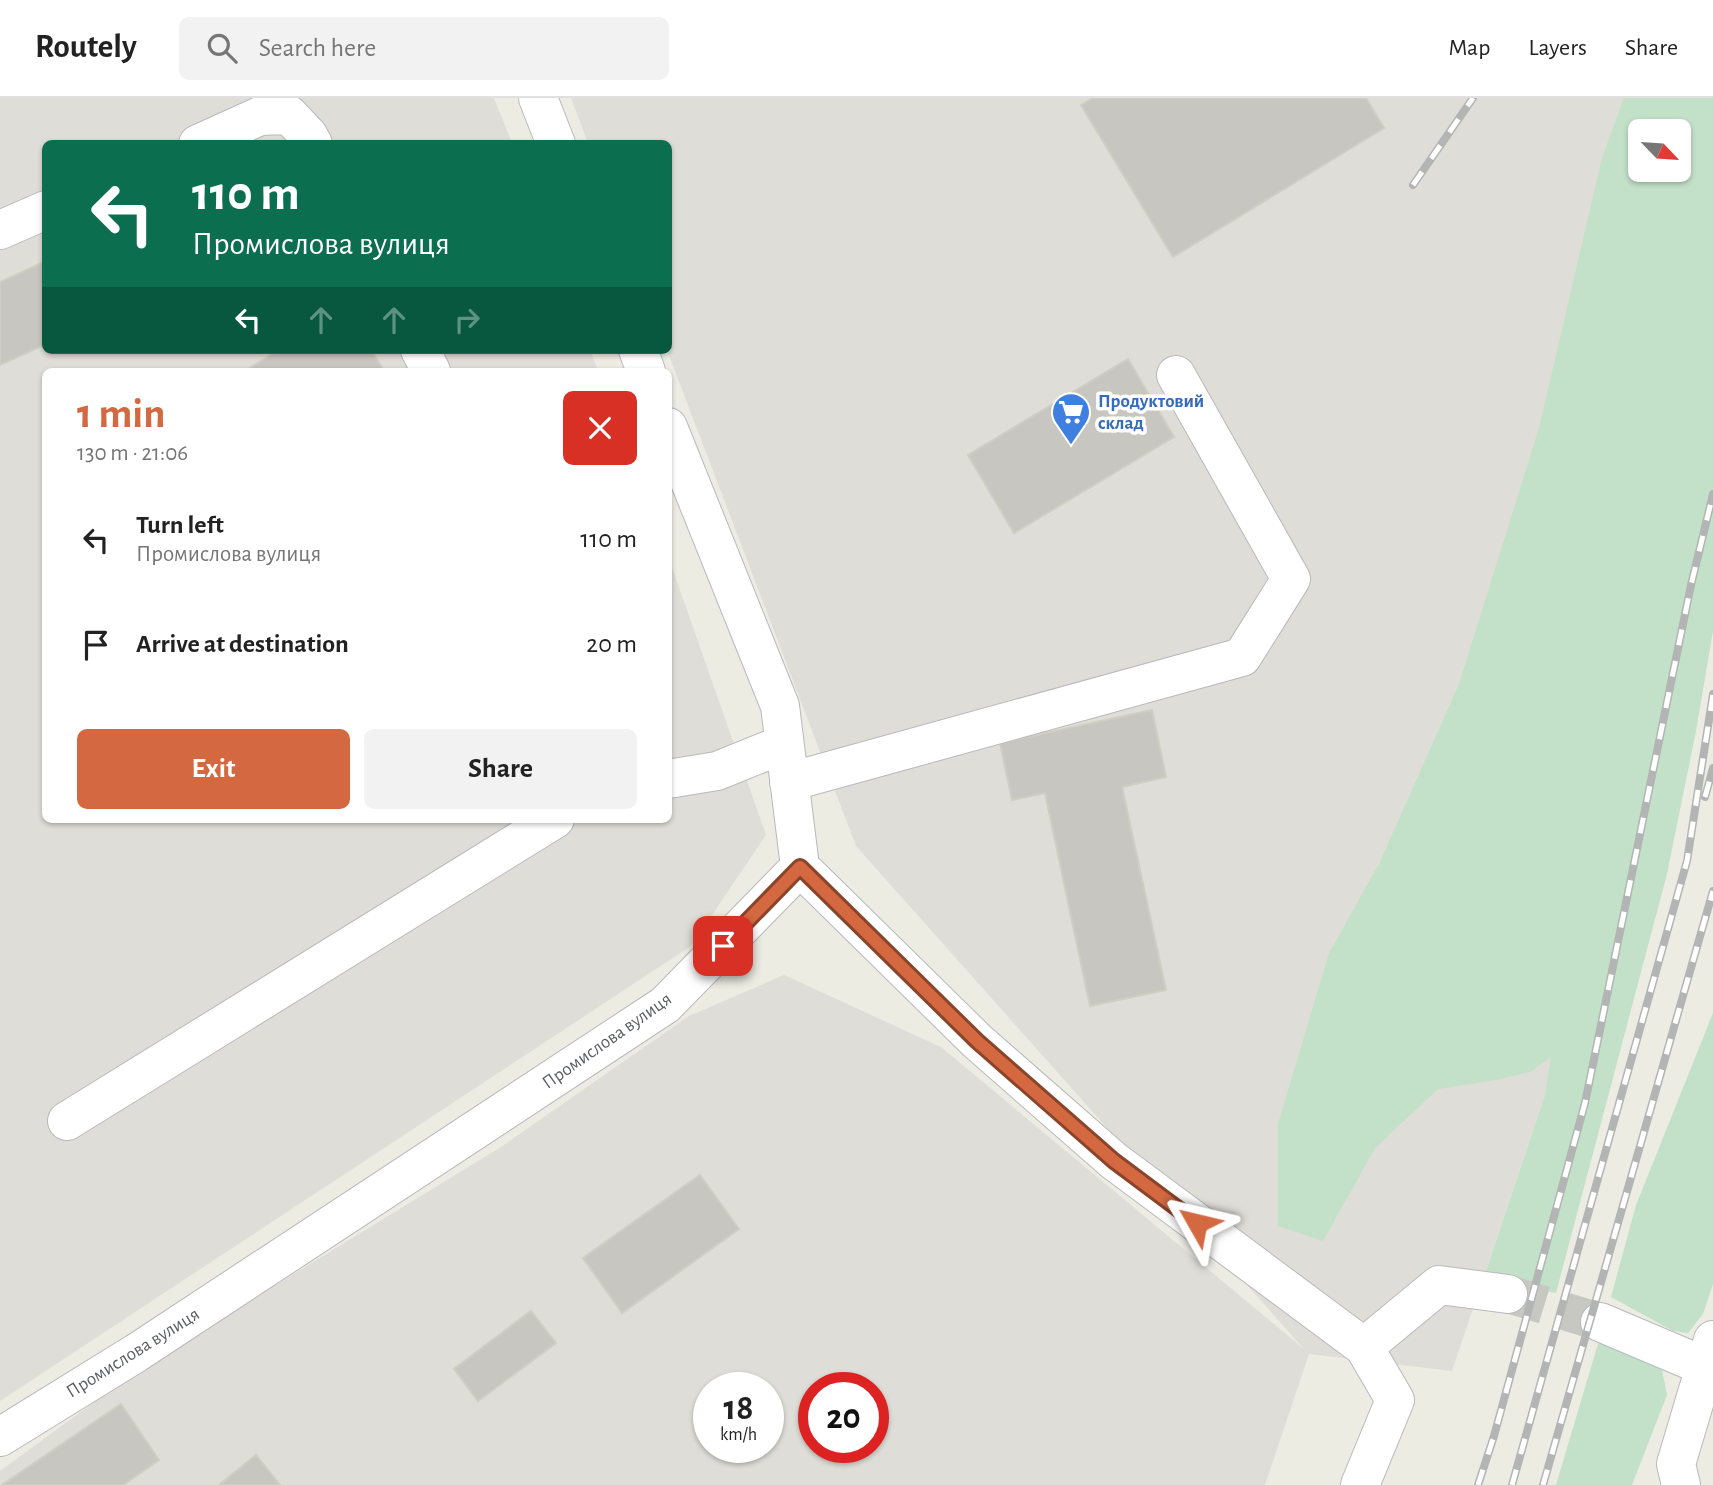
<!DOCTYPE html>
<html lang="en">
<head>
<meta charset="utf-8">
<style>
  body { margin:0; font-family:"Alegreya Sans",sans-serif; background:#f2f2f2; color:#222; height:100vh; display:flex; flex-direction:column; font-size:26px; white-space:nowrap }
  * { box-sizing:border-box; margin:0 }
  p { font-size:23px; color:#767676 }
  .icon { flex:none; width:38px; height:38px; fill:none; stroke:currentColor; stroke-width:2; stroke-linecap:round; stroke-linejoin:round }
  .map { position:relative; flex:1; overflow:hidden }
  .details { position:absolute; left:42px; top:270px; width:630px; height:455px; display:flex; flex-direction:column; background:#fff; border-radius:10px; box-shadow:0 2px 5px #0004 }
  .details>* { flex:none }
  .hud { position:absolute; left:42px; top:42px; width:630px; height:214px; border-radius:10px; box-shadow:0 2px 5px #0004; background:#0b6e4f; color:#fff; overflow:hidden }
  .needle { width:46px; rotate:115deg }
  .buttons { position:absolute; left:1628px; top:21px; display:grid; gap:14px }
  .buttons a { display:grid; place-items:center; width:63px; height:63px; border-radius:10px; background:#fff; box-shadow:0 2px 5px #0004; font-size:35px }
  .speed { position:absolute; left:693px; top:1274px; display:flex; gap:14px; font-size:35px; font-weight:700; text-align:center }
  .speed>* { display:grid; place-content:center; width:91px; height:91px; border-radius:50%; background:#fff; box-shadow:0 2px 5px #0004; line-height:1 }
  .speed small { font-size:18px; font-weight:400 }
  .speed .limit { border:10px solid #d22; background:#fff; color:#111 }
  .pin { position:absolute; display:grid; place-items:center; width:60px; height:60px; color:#fff; margin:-30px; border-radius:14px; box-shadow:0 4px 10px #0006 }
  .me { position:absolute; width:77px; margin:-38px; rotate:307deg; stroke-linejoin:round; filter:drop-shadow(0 0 5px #0008) }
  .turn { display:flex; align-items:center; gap:24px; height:147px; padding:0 35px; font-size:32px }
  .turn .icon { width:91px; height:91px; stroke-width:2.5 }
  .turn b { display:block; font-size:49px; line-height:60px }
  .lanes { display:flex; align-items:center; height:66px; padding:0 35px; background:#0003; justify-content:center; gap:35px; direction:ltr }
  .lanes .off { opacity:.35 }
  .round { display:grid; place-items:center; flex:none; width:74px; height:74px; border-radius:10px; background:#f2f2f2 }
  .summary { display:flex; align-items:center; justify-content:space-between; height:119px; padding:0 35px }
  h1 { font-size:42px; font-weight:700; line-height:52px; color:#d46841 }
  .button { display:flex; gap:14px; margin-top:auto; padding:14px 35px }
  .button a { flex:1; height:80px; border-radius:10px; background:#d46841; color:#fff; font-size:28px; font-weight:700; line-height:80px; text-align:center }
  .button a+a { background:#f2f2f2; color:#222 }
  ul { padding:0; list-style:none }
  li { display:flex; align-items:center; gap:21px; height:105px; padding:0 35px }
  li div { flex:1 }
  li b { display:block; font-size:26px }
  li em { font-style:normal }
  header { display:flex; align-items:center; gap:42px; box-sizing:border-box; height:98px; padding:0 35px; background:#fff; border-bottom:2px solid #e0e0e0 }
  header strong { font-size:33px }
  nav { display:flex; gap:38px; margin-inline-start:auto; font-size:24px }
  .search { width:490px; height:63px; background:#f2f2f2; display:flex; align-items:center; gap:18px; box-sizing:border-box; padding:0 24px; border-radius:10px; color:#767676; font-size:26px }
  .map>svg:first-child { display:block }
</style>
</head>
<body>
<header>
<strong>Routely</strong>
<div class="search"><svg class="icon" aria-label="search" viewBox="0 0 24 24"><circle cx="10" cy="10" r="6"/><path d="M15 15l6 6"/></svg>Search here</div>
<nav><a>Map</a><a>Layers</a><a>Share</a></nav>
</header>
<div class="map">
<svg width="1713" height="1387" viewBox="0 0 1713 1387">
  <rect width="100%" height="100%" fill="#ecece3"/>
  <path fill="#deddd7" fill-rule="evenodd" d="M0,0H494L512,45L46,46V252H590L598,273H46V721H668L669,461L766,737L691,848L0,1303Z
    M571,0H1713V140L1545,997L1452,1273L1309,1256L1265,1387H0V1373L148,1265L501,1049L689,918L784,877L941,949L1304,1251L856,748L667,252H668V46L588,45ZM1640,33H1678V72H1640ZM709,1290H768V1349H709ZM814,1290H873V1349H814Z"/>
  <path fill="#c2e1c8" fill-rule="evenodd" d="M1624,0H1713V533L1696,633L1667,776L1556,1195L1483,1182L1545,997L1551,959L1530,974L1495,982L1438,991L1375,1050L1323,1143L1278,1128V1026L1329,855L1379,766L1459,586L1539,330L1602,60ZM1640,33H1678V72H1640Z
    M1713,915V1186L1703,1216L1688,1235L1673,1233L1611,1199L1636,1107Z
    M1600,1239L1634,1254L1662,1272L1667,1297L1632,1387H1556Z"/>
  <path fill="#c7c6c0" stroke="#d0cec2" stroke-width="2" d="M1093,0H1366L1384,30L1173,159L1081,7Z
    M46,163V246L0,267V184Z
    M279,252H371L384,273H245Z
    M1128,261L1174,339L1014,435L968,357Z
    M1152,612L1166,679L1122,689L1166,892L1090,908L1045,695L1012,702L1000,645Z
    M700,1077L739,1131L622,1215L583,1160Z
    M531,1213L556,1245L478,1303L454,1271Z
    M121,1306L159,1362L123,1387H2Z
    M256,1357L280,1387H219Z"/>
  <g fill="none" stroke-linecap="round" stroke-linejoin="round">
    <path stroke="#c8c8c3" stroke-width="38" stroke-dasharray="38 19" stroke-linecap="butt" d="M1508,1196L1600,1224"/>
    <defs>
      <path id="minor" d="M538,0L556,46
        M198,46L260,18L289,17L308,37L313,46
        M0,132L46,112
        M420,252L431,273
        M638,252L646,273
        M668,681L717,673L784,646
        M789,684L1242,559L1291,481L1176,277
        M800,769L977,943L1114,1063L1364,1249L1439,1187L1508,1196
        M67,1023L555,721
        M1600,1224L1704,1268
        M0,1339L136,1255L665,907L800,769L780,608L668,329
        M1360,1387L1395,1302L1364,1249
        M1681,1387L1676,1366L1713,1242"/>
    </defs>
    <use href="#minor" stroke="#b8b9be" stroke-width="40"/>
    <use href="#minor" stroke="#fff" stroke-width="38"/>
    <defs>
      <path id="rail" d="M1413,87L1473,0
        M1705,699L1713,670
        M1478,1387L1494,1338L1585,1005L1691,487L1713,396
        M1512,1387L1687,763L1713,596
        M1543,1387L1713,793"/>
    </defs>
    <use href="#rail" stroke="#b3b4b4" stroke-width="8"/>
    <use href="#rail" stroke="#fff" stroke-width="5" stroke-dasharray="16" stroke-linecap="butt"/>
  </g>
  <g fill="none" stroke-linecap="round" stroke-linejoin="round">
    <defs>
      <path id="route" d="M723,848L800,769L977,943L1114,1063L1197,1125"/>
    </defs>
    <use href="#route" stroke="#8a442a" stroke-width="18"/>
    <use href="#route" stroke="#d46841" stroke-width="12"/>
  </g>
  <defs>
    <symbol id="supermarket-pin" viewBox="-11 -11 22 30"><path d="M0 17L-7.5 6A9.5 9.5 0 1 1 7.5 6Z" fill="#3f7fe0" stroke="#fff"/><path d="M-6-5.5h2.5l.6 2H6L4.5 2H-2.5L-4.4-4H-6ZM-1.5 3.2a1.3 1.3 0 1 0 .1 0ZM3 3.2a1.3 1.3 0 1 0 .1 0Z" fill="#fff"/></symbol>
  </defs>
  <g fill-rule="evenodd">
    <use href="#supermarket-pin" x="1049" y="292" width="44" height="60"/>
  </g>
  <g text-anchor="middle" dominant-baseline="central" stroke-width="7" stroke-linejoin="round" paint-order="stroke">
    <g font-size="19" font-weight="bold" fill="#366cbe" stroke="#fff" text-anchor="start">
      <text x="1098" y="303">Продуктовий<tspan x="1098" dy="22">склад</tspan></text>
    </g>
    <g font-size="19" fill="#5b5d62" stroke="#fff">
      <text transform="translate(607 943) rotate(-35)">Промислова вулиця</text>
      <text transform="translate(133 1255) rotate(-32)">Промислова вулиця</text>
    </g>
  </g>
</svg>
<div class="buttons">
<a><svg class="needle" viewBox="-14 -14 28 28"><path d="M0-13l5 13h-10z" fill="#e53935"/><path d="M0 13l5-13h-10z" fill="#767676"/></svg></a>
</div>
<div class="speed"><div>18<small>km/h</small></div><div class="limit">20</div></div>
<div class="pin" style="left:723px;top:848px;background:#d93025"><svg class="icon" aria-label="arrive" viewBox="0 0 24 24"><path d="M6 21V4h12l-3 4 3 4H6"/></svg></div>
<svg class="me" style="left:1197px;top:1125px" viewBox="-20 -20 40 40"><path d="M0-17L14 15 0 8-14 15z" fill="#d46841" stroke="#fff" stroke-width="4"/></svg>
<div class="hud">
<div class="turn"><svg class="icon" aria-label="left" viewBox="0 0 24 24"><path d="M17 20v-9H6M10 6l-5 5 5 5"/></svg><div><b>110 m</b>Промислова вулиця</div></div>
<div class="lanes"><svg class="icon" aria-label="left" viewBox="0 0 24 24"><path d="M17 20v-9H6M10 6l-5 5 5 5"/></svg><svg class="icon off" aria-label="ahead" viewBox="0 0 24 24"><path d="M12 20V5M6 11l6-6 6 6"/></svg><svg class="icon off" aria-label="ahead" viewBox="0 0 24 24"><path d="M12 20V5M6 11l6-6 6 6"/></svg><svg class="icon off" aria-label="right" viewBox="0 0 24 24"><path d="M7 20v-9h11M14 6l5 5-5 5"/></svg></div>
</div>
<section class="details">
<div class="summary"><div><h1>1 min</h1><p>130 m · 21:06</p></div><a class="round" style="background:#d93025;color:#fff"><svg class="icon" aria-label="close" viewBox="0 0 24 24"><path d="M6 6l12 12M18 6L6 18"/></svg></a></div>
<ul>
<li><svg class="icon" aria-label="left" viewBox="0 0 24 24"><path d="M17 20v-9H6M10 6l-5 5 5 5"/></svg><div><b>Turn left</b><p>Промислова вулиця</p></div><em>110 m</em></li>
<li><svg class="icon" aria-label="arrive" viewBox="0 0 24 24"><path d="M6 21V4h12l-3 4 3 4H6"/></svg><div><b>Arrive at destination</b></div><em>20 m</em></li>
</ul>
<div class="button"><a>Exit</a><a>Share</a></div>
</section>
</div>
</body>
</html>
